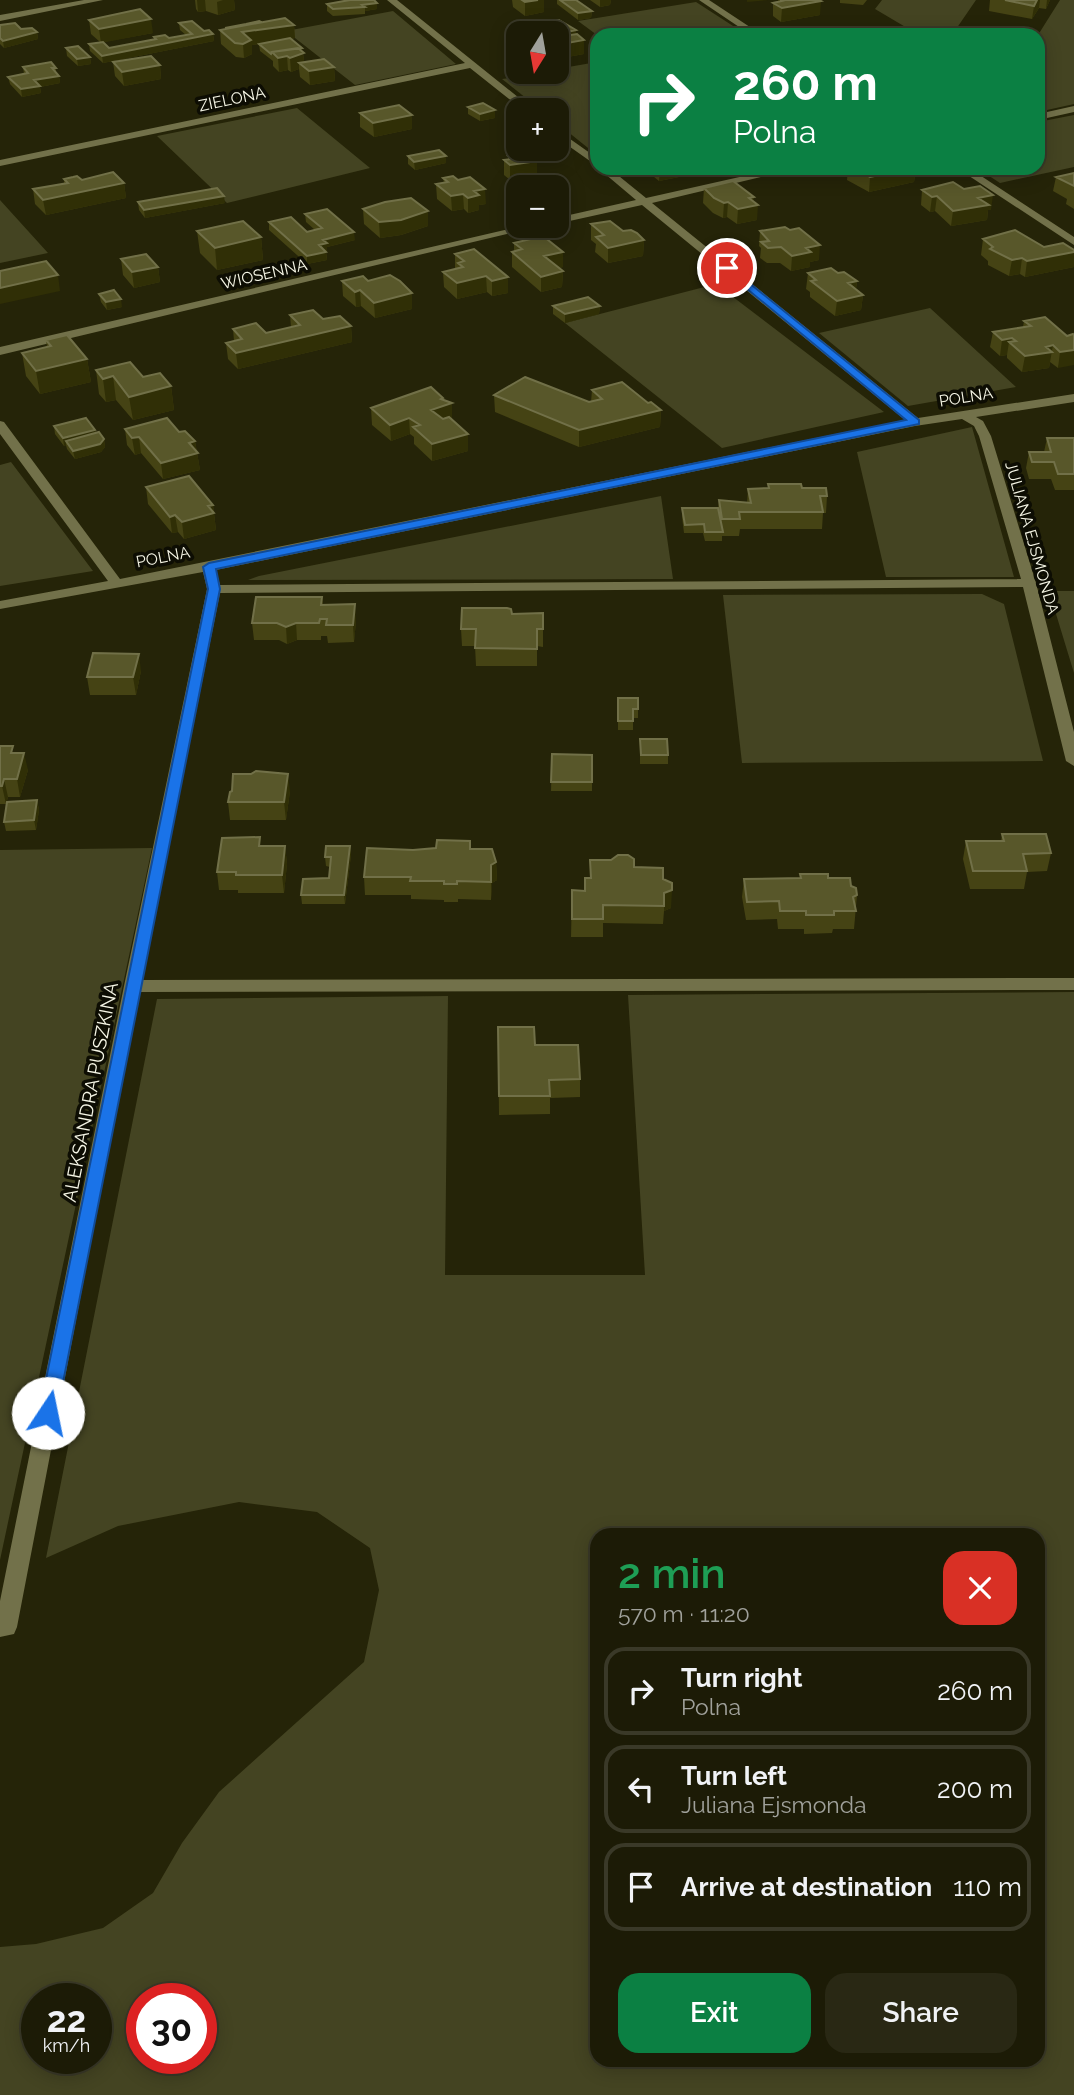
<!DOCTYPE html>
<html lang="en">
<head>
<meta charset="utf-8">
<style>
  body { margin:0; font-family:Raleway,sans-serif; background:#292814; color:#f1f3f6; height:100vh; display:flex; flex-direction:column; font-size:26px; white-space:nowrap }
  * { box-sizing:border-box; margin:0 }
  p { font-size:23px; color:#a0a19b }
  .icon { flex:none; width:38px; height:38px; fill:none; stroke:currentColor; stroke-width:2; stroke-linecap:round; stroke-linejoin:round }
  .map { position:relative; flex:1; overflow:hidden }
  .panel { position:absolute; left:590px; top:1528px; width:455px; height:539px; display:flex; flex-direction:column; background:#1c1b06; border-radius:21px; box-shadow:0 4px 18px #0003,0 0 0 2px #3a3928 }
  .panel>* { flex:none }
  .guide { position:absolute; left:590px; top:28px; width:455px; height:147px; border-radius:21px; box-shadow:0 4px 18px #0003,0 0 0 2px #3a3928; background:#0b8043; color:#fff; overflow:hidden }
  .needle { width:46px; rotate:191deg }
  .fabs { position:absolute; left:506px; top:21px; display:grid; gap:14px }
  .fabs a { display:grid; place-items:center; width:63px; height:63px; border-radius:14px; background:#1c1b06; box-shadow:0 4px 18px #0003,0 0 0 2px #3a3928; font-size:35px }
  .speed { position:absolute; left:21px; top:1983px; display:flex; gap:14px; font-size:35px; font-weight:700; text-align:center }
  .speed>* { display:grid; place-content:center; width:91px; height:91px; border-radius:50%; background:#1c1b06; box-shadow:0 4px 18px #0003,0 0 0 2px #3a3928; line-height:1 }
  .speed small { font-size:18px; font-weight:400 }
  .speed .limit { border:10px solid #d22; background:#fff; color:#111 }
  .pin { position:absolute; display:grid; place-items:center; width:60px; height:60px; color:#fff; margin:-30px; border:4px solid #fff; border-radius:50%; box-shadow:0 2px 7px #0007 }
  .me { position:absolute; width:77px; margin:-38px; rotate:11deg; stroke-linejoin:round; filter:drop-shadow(0 0 5px #0008) }
  .turn { display:flex; align-items:center; gap:24px; height:147px; padding:0 28px; font-size:32px }
  .turn .icon { width:91px; height:91px; stroke-width:2.5 }
  .turn b { display:block; font-size:49px; line-height:60px }
  .round { display:grid; place-items:center; flex:none; width:74px; height:74px; border-radius:21px; background:#292814 }
  .summary { display:flex; align-items:center; justify-content:space-between; height:119px; padding:0 28px }
  h1 { font-size:42px; font-weight:600; line-height:52px; color:#1e9e55 }
  .action { display:flex; gap:14px; margin-top:auto; padding:14px 28px }
  .action a { flex:1; height:80px; border-radius:21px; background:#0b8043; color:#fff; font-size:28px; font-weight:600; line-height:80px; text-align:center }
  .action a+a { background:#292814; color:#f1f3f6 }
  ul { padding:0; list-style:none }
  li { display:flex; align-items:center; gap:21px; height:88px; margin:0 14px 10px; padding:0 14px; border:4px solid #3a3928; border-radius:21px }
  li div { flex:1 }
  li b { display:block; font-size:26px }
  li em { font-style:normal }
  .map>svg:first-child { display:block }
</style>
</head>
<body>
<div class="map">
<svg width="1074" height="2095" viewBox="0 0 1074 2095">
  <rect width="100%" height="100%" fill="#252408"/>
  <path fill="#442" fill-rule="evenodd" d="M882,0H976L952,35H919L875,9Z
    M1060,0H1074V104L1038,112V35Z
    M696,2L747,35H597L578,21Z
    M393,11L456,64L355,85L286,31Z
    M597,62V152H593L557,123L556,110H541L502,79L556,72L557,69Z
    M297,108L370,168L227,203L157,136Z
    M1074,115V167L1000,183L977,168H1038V122Z
    M0,200L48,253L0,263Z
    M716,284L884,412L722,448L565,323Z
    M930,308L1016,387L908,406L819,333Z
    M972,427L1014,577H886L857,452Z
    M11,462L93,571L0,586V465Z
    M661,496L673,579L248,580L259,576Z
    M1049,591H1074V673Z
    M982,594L1004,604L1043,761L742,763L723,595Z
    M152,848L0,1560V850Z
    M1074,992V2095H0V1947L36,1944L103,1928L153,1893L182,1843L219,1792L364,1662L379,1590L370,1548L317,1512L239,1502L118,1526L46,1558L157,999L448,996L445,1275H645L628,995ZM597,1535H1038V2060H597ZM37,1998H96V2058H37ZM142,1998H201V2058H142Z"/>
  <g fill="none" stroke-linecap="round" stroke-linejoin="round">
    <path fill="#72714a" fill-rule="evenodd" d="M84,0H103L0,21V15Z
      M387,0H397L534,110H523L470,68L0,166V160L465,63Z
      M699,0H709L762,35H751Z
      M1074,106V112L1038,120V114Z
      M556,129L597,158V166L556,137Z
      M598,168H609L646,198L779,168H798L652,203L918,418L1074,394V402L976,417L983,421L991,436L1036,583L1074,732V766L1066,761L1023,587L220,593L142,980L1074,978V990L139,992L17,1627L14,1634L0,1637V1601L124,986L207,589L203,572L0,609V601L108,581L0,434V421L4,422L120,579L905,420L642,205L556,224V218L636,200ZM962,419L974,426L979,436L1021,579L220,585L216,570L915,426Z
      M957,168H969L1074,237V245Z
      M522,226H540L0,355V347Z"/>
  </g>
  <path fill="#454314" d="M195,0H234L235,10L218,15L206,11L198,12L196,9Z
    M346,0H374L377,9L365,11V14L333,16L327,11V4Z
    M512,0H544V12L525,16L513,7Z
    M557,0H576L592,11L591,18L578,20L557,4Z
    M590,0H611L610,5L600,7Z
    M778,0H819L820,15L781,22L773,16V3L778,2Z
    M840,0H867L863,5L840,3Z
    M990,0H1050L1046,9L1039,8L1032,19L989,11Z
    M89,20L153,33L103,42L109,48L154,39V37L169,38L186,35L180,30L179,23L213,34L214,41L103,63L90,51L89,44L100,42L91,34Z
    M261,22L294,25L295,38L291,39L303,52L304,62L334,67L335,81L310,85L300,77L299,69L291,72L288,70L279,72L273,66V61L260,51L259,44L271,42L252,45V54L244,58L236,57L221,44L220,30Z
    M539,23L576,35L584,40V54L562,58L556,54V33H539Z
    M0,25L37,32L38,39L4,48L0,44Z
    M66,48L90,57L91,64L78,66L67,56Z
    M113,62L160,65L161,79L124,86L115,76Z
    M23,67L56,68V73L59,76L60,83L40,87L41,93L22,97L10,84L8,77L24,74Z
    M468,107L495,110V118L480,121L468,114Z
    M360,113L412,115V129L374,137L360,127Z
    M408,156L446,163L415,170L408,164Z
    M508,156L518,157L537,176L510,180L504,175V160L508,159Z
    M643,168H684V176L659,181Z
    M848,168H916L914,182L869,192L847,180Z
    M1074,173V209L1066,204L1067,199L1053,191L1056,177Z
    M443,178L486,204L479,205V210L468,213L464,209L452,211L437,199L436,184L444,183Z
    M64,179L124,183L126,198L46,215L35,204L33,189L64,184Z
    M704,188L754,197L753,201L757,220L737,224L727,217L723,218L713,213L703,203Z
    M964,189L991,210H988L987,220L951,226L935,211L930,212L921,205L922,190Z
    M138,202L225,203L145,218L139,210Z
    M363,209L428,211V226L401,235L380,238L364,224Z
    M305,214L355,240L327,247V251H326L327,260L307,264L269,230V222L307,232L315,230L306,222Z
    M591,224L623,231L644,240L643,256L608,263L595,252L596,244L591,240Z
    M197,231L261,237L263,260L217,270L200,253Z
    M760,231L819,260L810,262V267L791,271L780,263H767L760,258L761,248L759,246Z
    M983,239L1074,267L1025,277L1020,274L1009,276L988,265V261L981,255Z
    M514,243L563,252V267L559,268L563,271L562,287L541,292L512,267V252L514,251Z
    M455,254L508,293L492,296L487,292L457,299L444,287L443,272L455,269Z
    M121,259L158,267L160,282L134,288L123,275Z
    M808,273H838L857,281L856,289L863,295L861,310L835,316L810,297V292L806,289Z
    M342,281H368L412,309L375,318L361,306L356,307L343,296Z
    M99,294L122,307L107,310L101,302Z
    M553,306H600L599,314L565,323L553,314Z
    M290,315L323,319L351,326L352,342L238,369L228,359L226,343L234,341L233,329L266,333L291,327Z
    M1024,321L1067,336L1058,368L1050,362L1049,368L1022,372L1007,358V355L1000,356L990,347L993,332L1023,327Z
    M46,340L87,359L91,382L40,394L26,376L22,353L47,347Z
    M96,370L143,377L171,386L174,410L133,420L116,400L106,402L99,394Z
    M592,390L648,403L661,410L660,427L579,447L495,412L494,395L589,402H591Z
    M443,400L452,403L451,419L468,451L432,461L414,444V437L410,434L391,441L372,425L371,408Z
    M54,426L95,430L96,433L104,439L105,447L101,452L75,459L67,449L66,445L64,446L55,434Z
    M125,429L179,432L195,441L200,470L163,479L141,453L135,455L127,445Z
    M1047,438H1074V490H1055L1051,479H1029L1026,468L1029,452H1044Z
    M768,484L802,488L827,496L826,513H823L822,529H740L739,536H722V541H705L703,533H684L682,517V508H718L719,500L747,503L748,489H768Z
    M146,487L213,505L216,530L184,539L178,532L172,533L148,504Z
    M322,597L323,605L356,621L354,642L328,643L327,636H321V640H297L287,644L279,640H254L252,623Z
    M543,613V647L537,646V666H476L475,646H462L461,629L512,614Z
    M141,671L136,695H90L87,677Z
    M618,698L638,709V718H633V730H618Z
    M640,739L668,755V764H640Z
    M0,746L15,753L28,770L20,797H8L6,804H0Z
    M552,754L592,755V791H551Z
    M232,791H290L286,820H230L228,802Z
    M37,800L39,810L36,830L6,831L4,822Z
    M1002,834L1051,853L1047,871L1027,872L1024,889H970L963,859L966,841H1001Z
    M470,841L471,849L496,862L497,880L492,883L491,900L458,899V902H444V900L411,899V895H365L364,877L413,850L436,848Z
    M285,846L287,864L284,893H238V890H219L217,872Z
    M350,846L351,855L345,904H302L301,895L329,878L330,867L326,866L325,857Z
    M590,860L634,867L663,879L671,908L664,911L663,924L603,923V937H571L572,890L585,891L590,878Z
    M800,874L828,878L851,886L857,895L854,929H833L832,933L804,934V929H778L777,919L746,920L742,897L744,879L800,878Z
    M498,1027L535,1045L580,1079V1097L550,1098V1114L499,1115Z"/>
  <path fill="#302f06" d="M197,0H205L206,11L198,12Z
    M223,0H234L235,10L218,15L217,2Z
    M538,0H544V12L525,16V2Z
    M600,0H611L610,5L600,7Z
    M747,0H768L747,2Z
    M1037,0H1040L1039,8L1032,19L1034,6Z
    M1047,0H1050L1046,9Z
    M821,1L820,15L781,22L782,8Z
    M377,3V9L365,11V7L362,5Z
    M592,11L591,18L578,20V13Z
    M151,19L153,33L101,43L99,29Z
    M294,25L295,38L252,45V54L244,58L243,44L232,34Z
    M576,30V42L584,40V54L562,58V44L567,32Z
    M37,32L38,39L4,48L3,41Z
    M213,34L214,41L103,63L102,56Z
    M302,48L305,67L299,63V69L291,72L290,58L287,56L288,70L279,72L278,58Z
    M90,57L91,64L78,66L77,59Z
    M160,65L161,79L124,86L122,72Z
    M334,67L335,81L310,85L309,71Z
    M59,76L60,83L40,87L41,93L22,97L21,89L34,80Z
    M495,110V118L480,121V114Z
    M412,115V129L374,137L373,123Z
    M446,156V163L415,170L414,162Z
    M537,161V176L510,180V165Z
    M660,168H684V176L659,181Z
    M916,168L914,182L869,192L870,177Z
    M124,183L126,198L46,215L43,200Z
    M485,189L486,204L479,205V210L468,213V198L474,191Z
    M463,194L464,209L452,211L451,196Z
    M993,195L991,210H988L987,220L951,226L953,211L978,198Z
    M224,196L225,203L145,218L144,210Z
    M937,196L935,211L930,212L932,197Z
    M754,197L753,206L758,205L757,220L737,224L738,209L749,198Z
    M728,202L727,217L723,218L724,203Z
    M428,211V226L401,235L380,238L379,222Z
    M354,232L355,240L327,247V251L319,253V245L323,240Z
    M261,237L263,260L217,270L215,248Z
    M644,240L643,256L608,263V248Z
    M820,245L819,260L810,262V267L791,271L792,256L806,248Z
    M326,252L327,260L307,264V256Z
    M563,252V267L544,272V256Z
    M1074,252V267L1025,277L1027,261Z
    M1022,258L1020,274L1009,276L1012,260Z
    M158,267L160,282L134,288L132,272Z
    M563,271L562,287L541,292V277Z
    M58,275L60,291L0,304V288Z
    M486,276L487,292L457,299V283Z
    M508,277V293L492,296V281Z
    M857,281L855,296L863,295L861,310L835,316L837,301L848,283Z
    M360,290L361,306L356,307L355,292Z
    M412,293V309L375,318L374,303Z
    M121,299L122,307L107,310L106,302Z
    M600,306L599,314L565,323V314Z
    M351,326L352,342L238,369L236,353Z
    M1012,338L1011,344L1009,342L1007,355L1000,356L1002,340Z
    M1053,345L1049,368L1022,372L1025,356L1046,347Z
    M1074,350V365L1058,368L1060,352Z
    M87,359L91,382L40,394L36,371Z
    M113,376L116,400L106,402L103,379Z
    M171,386L174,410L133,420L129,397Z
    M443,398V406L452,403V419L432,426L431,410L441,399Z
    M661,410L660,427L579,447V430Z
    M409,418L410,434L391,441L390,425Z
    M95,430L96,438L66,441V445L64,446L63,438Z
    M468,434V451L432,461V444Z
    M139,437L141,453L135,455L132,438Z
    M104,439L105,447L101,452L75,459L73,451Z
    M195,441L200,470L163,479L161,463L189,443Z
    M213,505L216,530L184,539L182,522L208,506Z
    M175,515L178,532L172,533L170,517Z
    M355,604L356,621L354,642L353,625Z
    M296,623L297,640L287,644L286,627Z
    M139,654L141,671L136,695L133,677Z
    M24,753L28,770L20,797L17,779Z
    M288,774L290,791L286,820L284,802Z
    M4,779L8,797L6,804L2,786Z
    M37,800L39,810L36,830L34,820Z
    M285,846L287,864L284,893L282,875Z
    M350,846L351,855L345,904L344,895Z
    M496,862L497,880L492,883L491,900V865Z
    M672,890L671,908L664,911V893Z"/>
  <path fill="#58572a" stroke="#717048" stroke-width="2" d="M350,0H374L377,3L362,5L365,7L333,9L327,4Z
    M522,0H538L525,2Z
    M560,0H576L592,11L578,13Z
    M780,0H819L821,1L782,8L773,3L782,1Z
    M1005,0H1037L1034,6Z
    M140,9L151,19L99,29L89,20Z
    M285,18L294,25L242,32L251,40L243,44L235,43L220,30Z
    M559,20L576,30L567,32L571,35L577,34L584,40L562,44L556,40V33H548L541,28L543,27L539,23Z
    M192,21L204,31L209,30L213,34L102,56L89,44L103,42L109,48L156,39L154,37L165,35L169,38L192,34L179,23Z
    M259,21L261,22L225,28L246,24Z
    M15,23L21,29L32,28L37,32L3,41L0,38V25Z
    M848,27L861,35H820L816,33Z
    M290,38L302,48L272,52L271,54L259,44Z
    M78,46L90,57L77,59L66,48Z
    M298,48L304,53L290,58L287,56L278,58L272,52Z
    M151,56L160,65L122,72L113,62Z
    M324,59L334,67L309,71L299,63Z
    M51,62L56,68H52L59,76L34,80L40,86L21,89L8,77L28,73L23,67Z
    M483,103L495,110L480,114L468,107Z
    M399,105L412,115L373,123L360,113Z
    M439,150L446,156L414,162L408,156Z
    M515,155L518,157L531,155L537,161L510,165L504,160L511,159L508,156Z
    M854,168H914L870,177Z
    M113,172L124,183L43,200L33,189L68,183L64,179L73,177L77,176L82,180Z
    M1074,173V186L1056,177Z
    M453,176L458,180L470,177L485,189L474,191L479,195L468,198L463,194L451,196L436,184L448,182L443,178Z
    M733,181L754,197L749,198L758,205L738,209L728,202L724,203L714,198L704,188Z
    M953,182L964,189L980,186L993,195L978,198L989,205L953,211L937,196L932,197L922,190Z
    M217,188L224,196L144,210L138,202Z
    M411,198L428,211L401,220L379,222L363,209L385,202Z
    M327,209L354,232L323,240L327,243L319,245L326,252L307,256L269,222L291,217L307,232L322,228L305,214Z
    M243,221L261,237L215,248L197,231Z
    M610,221L623,231L631,230L637,233L644,240L608,248L596,237L604,235L591,224Z
    M785,227L790,230L799,228L820,245L806,248L811,252L792,256L781,247L768,248L761,242L769,241L760,231Z
    M1015,230L1044,247L1063,243L1074,250V252L1027,261L1022,258L1012,260L990,249L993,247L983,239Z
    M543,236L563,252L544,256L563,271L541,277L512,252L522,249L514,243Z
    M474,249L508,277L492,281L486,276L457,283L443,272L463,267L458,263L464,261L455,254Z
    M146,254L158,267L132,272L121,259Z
    M46,261L58,275L0,288V271Z
    M831,268L838,273L844,272L857,281L848,283L863,295L837,301L811,281L816,280L808,273Z
    M390,275L400,281L412,293L374,303L360,290L355,292L342,281L363,276L368,281Z
    M114,290L121,299L106,302L99,294Z
    M588,297L600,306L565,314L553,306Z
    M313,310L323,319L340,316L351,326L236,353L226,343L242,339L233,329L256,323L266,333L300,325L290,315Z
    M1045,317L1067,336L1073,334L1074,335V350L1060,352L1053,345L1046,347L1052,352L1025,356L1009,342L1016,341L1012,338L1002,340L993,332L1031,326L1024,321Z
    M67,335L87,359L36,371L22,353L51,346L46,340Z
    M130,362L143,377L160,373L171,386L129,397L113,376L103,379L96,370Z
    M525,377L589,402L602,399L592,390L622,382L648,403L651,402L661,410L579,430L494,395Z
    M431,387L443,398L441,399L452,403L431,410L443,419L449,417L468,434L432,444L413,427L420,425L409,418L390,425L371,408Z
    M86,418L95,430L63,438L54,426Z
    M167,418L179,432L185,431L195,441L189,443L198,453L161,463L139,437L132,438L125,429Z
    M99,432L104,439L100,444L73,451L66,441Z
    M1047,438H1074V474H1058L1054,462H1032L1029,452H1051Z
    M189,476L213,505L208,506L214,513L182,522L175,515L170,517L146,487Z
    M768,484H801L802,488H826L827,496H820L823,512H739L740,519H722L719,500L751,503L748,489L769,488Z
    M682,508H718L723,532H705L704,524L685,525Z
    M256,597H322L321,605L355,604L353,625H326L327,619H320L319,623H296L286,627L277,623H252Z
    M462,608H507L511,609L512,614L543,613V629H537V649L475,648L476,629H461Z
    M93,653L139,654L133,677H87Z
    M618,698H638V709H633V721H618Z
    M640,739H667L668,755H641Z
    M0,746H13L11,753H24L17,779H4L2,786H0Z
    M552,754L592,755V782H551Z
    M256,771L288,774L284,802H228L230,792L232,791L233,774H251Z
    M37,800L34,820L4,822L7,802Z
    M1002,834H1046L1051,853L1023,854L1027,871H973L966,841H1004Z
    M260,837L259,846H285L282,875H236V872H217L222,838Z
    M437,840L470,841V849H492L496,862L491,865V882L457,881V884H444V881H410L411,877H364L367,848L413,850L436,848Z
    M326,846H350L344,895H301L303,879L329,878L331,857H325Z
    M618,855H628L634,859V867L663,868V879L672,883V890L664,893V906L603,905V919H572V890L585,891V878H591L590,860H611Z
    M800,874H828V878H850L851,886L856,888L857,895L853,897L856,911H834V915H806V911H780L779,901L747,902L744,879L801,878Z
    M498,1027H534L535,1045H578L580,1079L549,1080L550,1096H499Z"/>
  <path fill="#1a73e8" stroke="#114b97" stroke-width="2" d="M727,265L919,420V424L216,569L220,589L57,1413L55,1418L48,1420L41,1418L39,1413L208,589L203,567L209,563L906,420L724,270L722,268Z"/>
  <g text-anchor="middle" dominant-baseline="central" stroke-width="7" stroke-linejoin="round" paint-order="stroke">
    <g font-size="16" fill="#f6f6e6" stroke="#0d0d03">
      <text transform="translate(232 99) rotate(-12)">ZIELONA</text>
      <text transform="translate(264 274) rotate(-13)">WIOSENNA</text>
      <text transform="translate(966 397) rotate(-9)">POLNA</text>
      <text transform="translate(1032 538) rotate(74)">JULIANA EJSMONDA</text>
      <text transform="translate(163 557) rotate(-11)">POLNA</text>
    </g>
    <g font-size="19" fill="#f6f6e6" stroke="#0d0d03">
      <text transform="translate(90 1092) rotate(-79)">ALEKSANDRA PUSZKINA</text>
    </g>
  </g>
</svg>
<div class="fabs">
<a><svg class="needle" viewBox="-14 -14 28 28"><path d="M0-13l5 13h-10z" fill="#e53935"/><path d="M0 13l5-13h-10z" fill="#a0a19b"/></svg></a>
<a>+</a>
<a>−</a>
</div>
<div class="speed"><div>22<small>km/h</small></div><div class="limit">30</div></div>
<div class="pin" style="left:727px;top:268px;background:#d93025"><svg class="icon" aria-label="arrive" viewBox="0 0 24 24"><path d="M6 21V4h12l-3 4 3 4H6"/></svg></div>
<svg class="me" style="left:48px;top:1413px" viewBox="-20 -20 40 40"><circle r="19" fill="#fff"/><path d="M0-13L10 11 0 6-10 11z" fill="#1a73e8"/></svg>
<div class="guide">
<div class="turn"><svg class="icon" aria-label="right" viewBox="0 0 24 24"><path d="M7 20v-9h11M14 6l5 5-5 5"/></svg><div><b>260 m</b>Polna</div></div>
</div>
<section class="panel">
<div class="summary"><div><h1>2 min</h1><p>570 m · 11:20</p></div><a class="round" style="background:#d93025;color:#fff"><svg class="icon" aria-label="close" viewBox="0 0 24 24"><path d="M6 6l12 12M18 6L6 18"/></svg></a></div>
<ul>
<li><svg class="icon" aria-label="right" viewBox="0 0 24 24"><path d="M7 20v-9h11M14 6l5 5-5 5"/></svg><div><b>Turn right</b><p>Polna</p></div><em>260 m</em></li>
<li><svg class="icon" aria-label="left" viewBox="0 0 24 24"><path d="M17 20v-9H6M10 6l-5 5 5 5"/></svg><div><b>Turn left</b><p>Juliana Ejsmonda</p></div><em>200 m</em></li>
<li><svg class="icon" aria-label="arrive" viewBox="0 0 24 24"><path d="M6 21V4h12l-3 4 3 4H6"/></svg><div><b>Arrive at destination</b></div><em>110 m</em></li>
</ul>
<div class="action"><a>Exit</a><a>Share</a></div>
</section>
</div>
</body>
</html>
